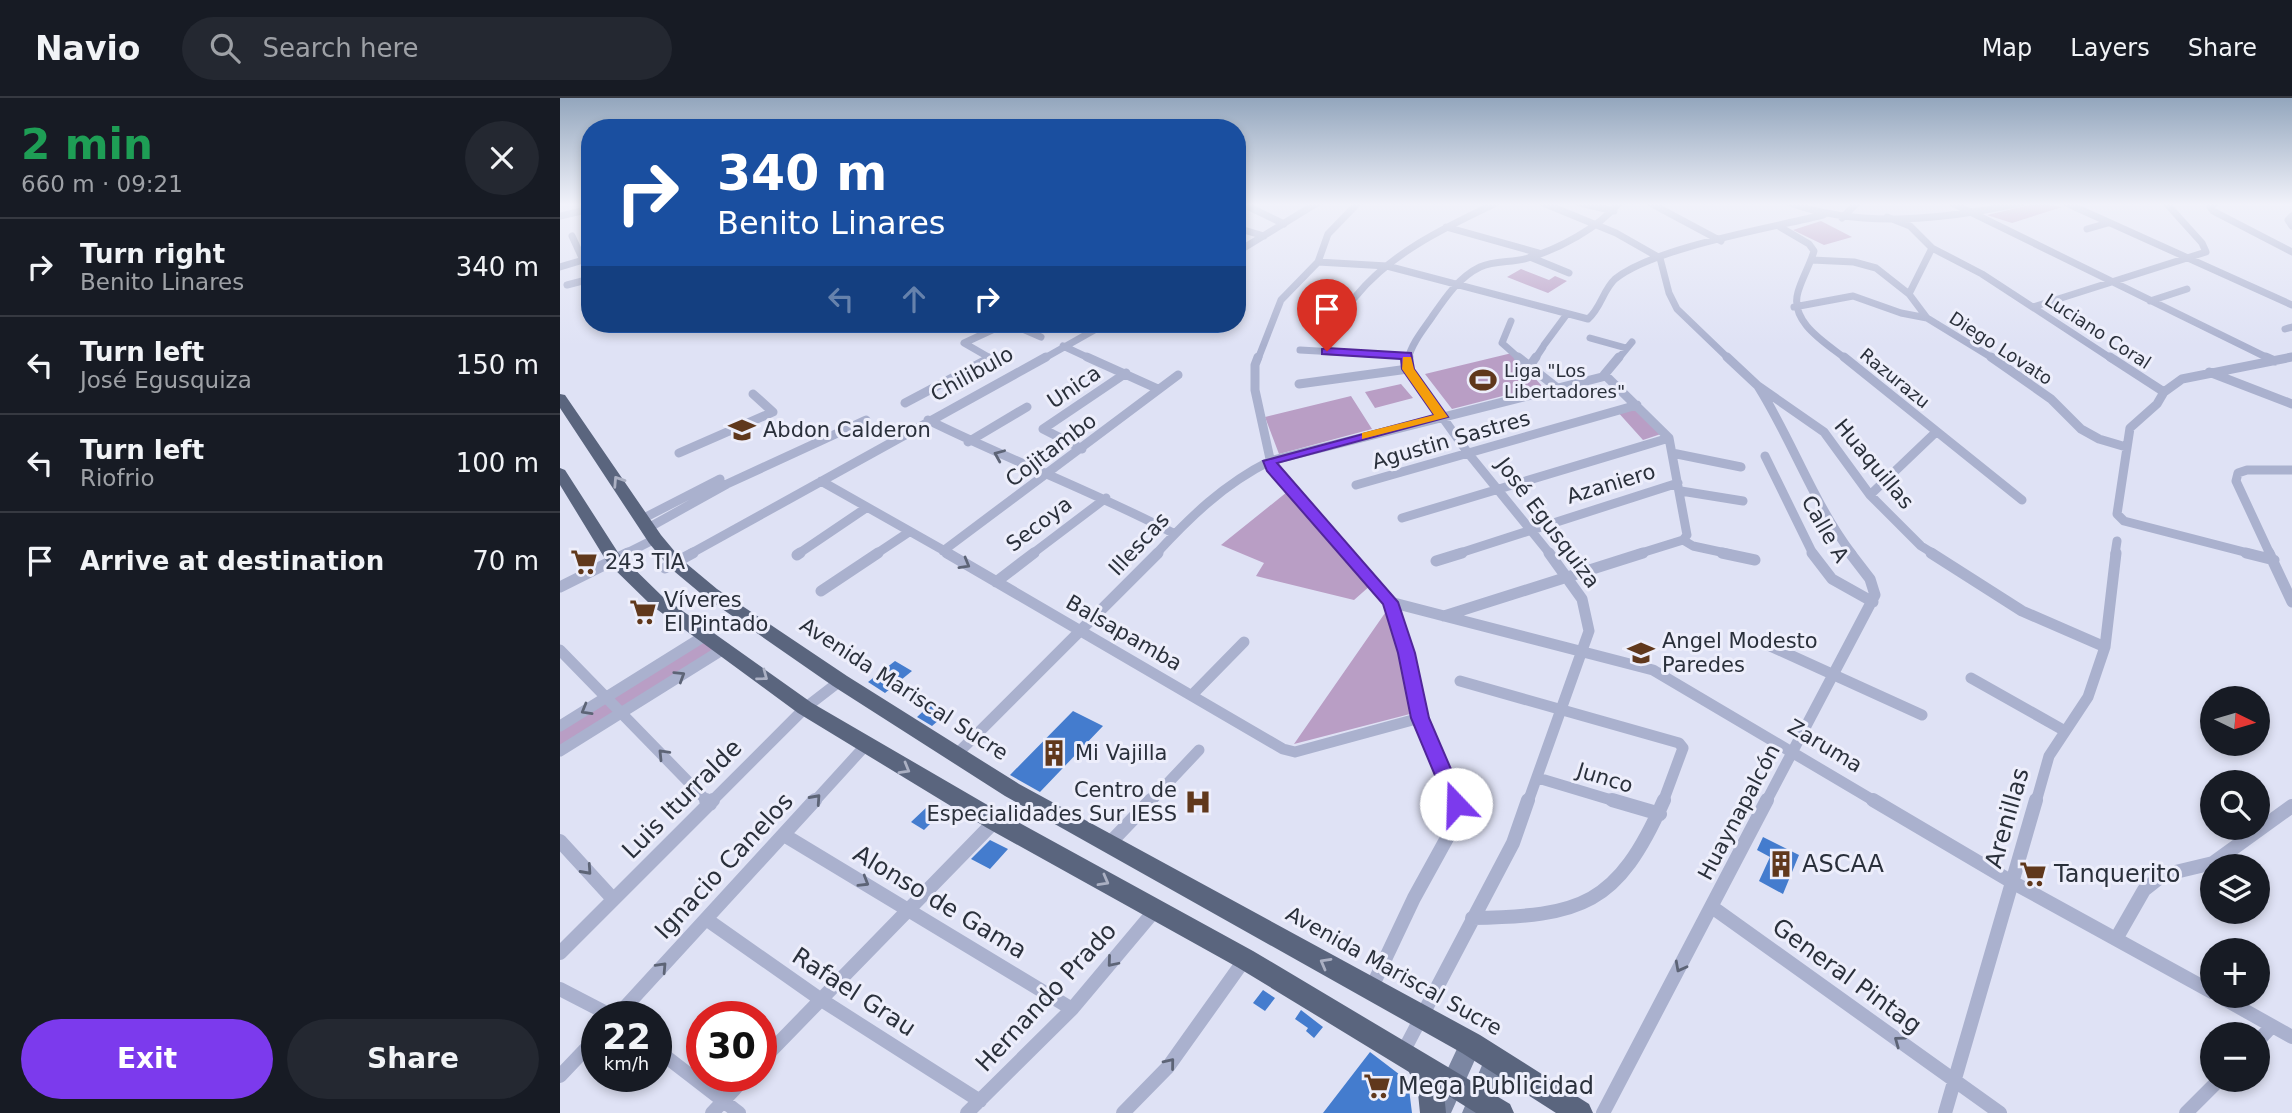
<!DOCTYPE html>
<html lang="en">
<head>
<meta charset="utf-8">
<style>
  body { margin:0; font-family:"DejaVu Sans",sans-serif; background:#242831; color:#f1f3f6; height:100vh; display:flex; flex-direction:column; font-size:26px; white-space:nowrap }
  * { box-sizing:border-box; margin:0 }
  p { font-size:23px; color:#9ea1a6 }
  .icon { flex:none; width:38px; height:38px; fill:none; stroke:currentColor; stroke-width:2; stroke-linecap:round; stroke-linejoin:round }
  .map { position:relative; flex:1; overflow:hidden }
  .details { display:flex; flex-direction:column; background:#171b24; width:560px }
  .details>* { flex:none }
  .banner { position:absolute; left:21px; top:21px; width:665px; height:214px; border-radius:28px; box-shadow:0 4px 10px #0003; background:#1a4fa0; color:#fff; overflow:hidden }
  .needle { width:46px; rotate:95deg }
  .buttons { position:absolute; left:1640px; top:588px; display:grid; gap:14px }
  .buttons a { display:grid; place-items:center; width:70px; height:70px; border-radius:50%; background:#171b24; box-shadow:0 4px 10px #0003; font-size:35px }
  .speed { position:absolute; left:21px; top:903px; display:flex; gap:14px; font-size:35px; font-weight:700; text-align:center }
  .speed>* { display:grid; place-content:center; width:91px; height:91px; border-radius:50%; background:#171b24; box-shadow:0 4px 10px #0003; line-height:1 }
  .speed small { font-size:18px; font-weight:400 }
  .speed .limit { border:10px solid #d22; background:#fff; color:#111 }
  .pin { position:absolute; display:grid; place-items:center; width:60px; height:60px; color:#fff; margin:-72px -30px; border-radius:50% 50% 50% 0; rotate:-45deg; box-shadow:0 0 7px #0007 }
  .pin .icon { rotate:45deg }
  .me { position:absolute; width:77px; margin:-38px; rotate:339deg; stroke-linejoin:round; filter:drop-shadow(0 0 5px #0008) }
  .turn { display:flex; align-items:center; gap:24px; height:147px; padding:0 21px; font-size:32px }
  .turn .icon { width:91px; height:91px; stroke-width:2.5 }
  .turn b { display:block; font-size:49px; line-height:60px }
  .lanes { display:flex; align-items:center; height:66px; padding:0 21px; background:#0003; justify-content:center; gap:35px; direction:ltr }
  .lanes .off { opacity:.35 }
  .round { display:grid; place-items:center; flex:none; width:74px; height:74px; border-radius:37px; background:#242831 }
  .headline { display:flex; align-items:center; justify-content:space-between; height:119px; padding:0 21px }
  h1 { font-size:42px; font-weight:800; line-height:52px; color:#1e9e55 }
  .button { display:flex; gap:14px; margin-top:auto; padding:14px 21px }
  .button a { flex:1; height:80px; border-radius:42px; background:#7c3aed; color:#fff; font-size:28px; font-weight:800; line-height:80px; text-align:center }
  .button a+a { background:#242831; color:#f1f3f6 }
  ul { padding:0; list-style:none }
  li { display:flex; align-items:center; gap:21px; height:98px; padding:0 21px; border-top:2px solid #363941 }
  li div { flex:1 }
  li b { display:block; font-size:26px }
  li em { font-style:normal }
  header { display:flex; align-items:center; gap:42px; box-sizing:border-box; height:98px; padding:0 35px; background:#171b24; border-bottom:2px solid #363941 }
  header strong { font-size:33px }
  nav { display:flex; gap:38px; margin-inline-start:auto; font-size:24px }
  .search { width:490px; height:63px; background:#242831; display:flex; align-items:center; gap:18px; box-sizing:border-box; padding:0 24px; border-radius:38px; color:#9ea1a6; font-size:26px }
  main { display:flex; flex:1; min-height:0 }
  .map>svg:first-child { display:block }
</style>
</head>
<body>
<header>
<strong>Navio</strong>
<div class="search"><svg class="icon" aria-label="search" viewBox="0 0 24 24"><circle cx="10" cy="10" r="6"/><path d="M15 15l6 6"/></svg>Search here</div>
<nav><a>Map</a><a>Layers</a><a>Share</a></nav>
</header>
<main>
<section class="details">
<div class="headline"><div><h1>2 min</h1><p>660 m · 09:21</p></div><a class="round"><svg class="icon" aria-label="close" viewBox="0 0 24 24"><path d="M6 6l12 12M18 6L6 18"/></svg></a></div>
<ul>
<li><svg class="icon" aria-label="right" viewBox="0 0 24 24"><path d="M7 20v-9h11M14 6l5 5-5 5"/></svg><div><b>Turn right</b><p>Benito Linares</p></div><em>340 m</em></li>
<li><svg class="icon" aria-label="left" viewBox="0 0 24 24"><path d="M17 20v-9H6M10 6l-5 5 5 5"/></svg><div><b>Turn left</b><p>José Egusquiza</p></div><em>150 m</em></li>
<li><svg class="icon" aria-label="left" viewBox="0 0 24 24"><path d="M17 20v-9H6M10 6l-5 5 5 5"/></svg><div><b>Turn left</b><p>Riofrio</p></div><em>100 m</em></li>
<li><svg class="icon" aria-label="arrive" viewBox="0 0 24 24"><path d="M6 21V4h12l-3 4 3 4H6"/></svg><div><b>Arrive at destination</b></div><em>70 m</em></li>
</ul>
<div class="button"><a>Exit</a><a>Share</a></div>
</section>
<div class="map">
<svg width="1732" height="1015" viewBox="0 0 1732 1015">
  <rect width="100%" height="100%" fill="#dfe2f5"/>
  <path fill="#b99ec5" d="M1478,105L1502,109L1452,125L1427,117Z
    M1261,123L1292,139L1264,147L1233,132Z
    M961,171L989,182L995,178L1007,183L988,195L947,179Z
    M952,255L982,288L892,311L865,276Z
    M841,286L853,300L815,310L805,294Z
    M791,298L812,331L719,356L705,319Z
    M1078,308L1104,335L1083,342L1056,312Z
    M727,394L811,487L794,502L696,478L704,465L661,447Z
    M825,515L840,552L850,616L734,646Z
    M146,537L165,550L0,653V628Z"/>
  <path fill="#447cce" d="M335,563L352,573L325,595L308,584Z
    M371,606L387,615L372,628L357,619Z
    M513,613L543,628L480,694L450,677Z
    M369,707L382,714L364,732L351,724Z
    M1203,739L1239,757L1223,796L1199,783L1210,759L1197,752Z
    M430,742L448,751L430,771L411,761Z
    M703,892L715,900L705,913L693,905Z
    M741,912L763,929L754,940L746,933L748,930L735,921Z
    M810,954L848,983L852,1015H763Z"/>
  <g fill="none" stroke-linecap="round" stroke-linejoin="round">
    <path stroke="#aab1ce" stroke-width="7" d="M681,105L724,126
      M983,105L1056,135L1100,160
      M1020,105L1054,113
      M1090,105L1161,143
      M1230,105C1302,131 1387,121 1461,105
      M1392,105L1710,261
      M1506,105L1732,207
      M1655,105L1650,109L1653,113L1732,154
      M0,118L30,111
      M1732,118L1728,122L1732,128
      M1327,119L1350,128L1372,150L1422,176L1552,261
      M1282,120L1297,105
      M886,129L979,155
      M1220,129L1249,146L1254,153C1250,167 1242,180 1238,194C1229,224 1266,245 1286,261
      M677,130L704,138
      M1527,131L1548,125
      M12,138L23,162
      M677,154L757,105
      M970,159L1009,175
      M1100,160L1109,195L1117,211L1169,261
      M1252,162L1294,164L1316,170L1349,196L1367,220L1434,261
      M758,164L827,168L1028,221C1041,210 1043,192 1055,181C1095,149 1211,130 1263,117
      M0,169L30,160
      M7,187L30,181
      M1349,196L1372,150
      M1590,203L1627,191
      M1234,209L1293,198L1341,215L1367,220
      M1473,209L1646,154L1642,145L1606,105
      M951,223L942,245L960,261
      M451,226L481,239
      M1725,231L1732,229
      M773,235C780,223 786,209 796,198C832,154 886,129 936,105
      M1030,240L1066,250
      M984,247L1007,216
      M503,248L531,261
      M740,252L847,258
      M430,260L404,245L445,226
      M483,261L545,226
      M698,261L721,202L758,164L768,136L798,105
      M848,261C852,245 863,232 872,219C885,200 899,179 920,169C935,162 952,165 968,160C999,151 1038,130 1059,105
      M975,261L983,249
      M1058,261L1072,244
      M1724,261L1732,259"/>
    <path stroke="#aab1ce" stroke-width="9" d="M527,259L598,291
      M698,259L695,267V292L712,370L788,456
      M849,259L848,271L908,355L990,456
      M958,259L996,289
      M1167,259L1198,288L1264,334L1310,397L1361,448L1374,456
      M1284,259L1462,402
      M1431,259L1491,301L1521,331L1539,341L1566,349
      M1550,259L1604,294
      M1706,259L1715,263
      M969,269L976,259
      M1649,274L1732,306
      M1044,277L1059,259
      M739,286L848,271
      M1198,288C1232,342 1254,406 1292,456
      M345,305L430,260
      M368,322C449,362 533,393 613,435
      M408,344L467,309
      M522,351L483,331L566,275
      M119,355L213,314L193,296
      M1112,355L1181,369
      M1205,358L1253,456
      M261,383L390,456
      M796,387L1077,307
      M1121,393L1183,403
      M1310,397L1376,334
      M842,420L1109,340
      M82,421L160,381
      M88,430L167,386L306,322
      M1123,442L1133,448L1170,456
      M383,453L618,277
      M65,456L95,441
      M130,456L486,259
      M238,456L306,410
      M316,456L349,434
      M472,456L546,400
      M596,456C630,419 664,386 710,363L1046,278L1109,340L1127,437L1123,442L1078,456
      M897,456L1118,385
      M1555,456L1557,443
      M1692,456L1564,423L1557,416L1570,330L1597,306L1604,294L1622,281L1732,259
      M1710,456L1676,383L1678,375L1687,372H1732"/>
    <path stroke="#aab1ce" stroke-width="11" d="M387,455L723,651L735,654L860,620
      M787,455L830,504L847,555L860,620L895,704
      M1162,455L1195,462
      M1252,455L1272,481L1313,504
      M1371,455L1462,513L1545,549
      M1686,455L1714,462
      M1709,455L1732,504
      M237,457L240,455
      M876,463L902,455
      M105,470L133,455
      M436,484L474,455
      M0,489L68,455
      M261,493L318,455
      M830,504L1093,572L1316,704
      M884,518L1083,455
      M1197,542L1362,617
      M0,552L148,704
      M1411,580L1505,633
      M900,583L1119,645L1123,650L1103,704
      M632,597L684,544
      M0,628L146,537
      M0,653L165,550
      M396,657L598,455
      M978,680L1058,704
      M151,704L245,610L280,583
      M254,704L305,648
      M590,704L639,652
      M968,704L1029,533L1022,501L989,455
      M1206,704L1315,497L1310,481L1290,455
      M1476,704L1489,658L1528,599L1545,549L1556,455"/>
    <path stroke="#aab1ce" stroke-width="14" d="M146,702L150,706
      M1052,702L1100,716
      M1313,702L1452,784L1652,894
      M224,737L512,911
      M0,743L53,801
      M549,746L591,702
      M1152,809L1440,1015
      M912,820C1022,818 1057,808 1104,702
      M146,821L260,901L420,1003
      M1556,841L1584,792L1603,777L1653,765L1732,708
      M0,855L153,702
      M0,891L54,919
      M811,891L854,800L892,731L894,702
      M1659,898L1732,939
      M56,919L255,702
      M1698,943L1712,928
      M96,951L179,1015
      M842,956L953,745L968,702
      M201,963L435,723
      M0,978L37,939
      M152,1015L187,978
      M407,1015L512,911L596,811
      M563,1015L608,969L685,861
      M1043,1015L1207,702
      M1385,1015L1476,702
      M1626,1015L1659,982"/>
    <path fill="#7b86a2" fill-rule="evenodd" d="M911,935L919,938L922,946L891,1015H867L903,938Z
      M936,950L944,953L947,961L926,1015H902L928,953Z"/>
    <path fill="#5a657e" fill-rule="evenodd" d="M0,296L5,297L101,437L121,461L157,491L287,578L459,686L920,937L1029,1006L1033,1015H996L902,955L445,698L273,588L145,499L109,469L89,445L0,310Z
      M0,370L5,372L59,456L103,499L252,605L443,716L693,853L950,1006L954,1015H916L884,995L886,1015H860L858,995L849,974L677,869L427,730L238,615L91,507L47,464L0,387Z"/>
  </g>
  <defs><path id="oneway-chevron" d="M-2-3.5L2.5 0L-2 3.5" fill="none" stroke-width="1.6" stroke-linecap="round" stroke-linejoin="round" transform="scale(1.75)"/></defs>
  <g stroke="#5d6476">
    <use href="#oneway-chevron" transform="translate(439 357) rotate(-157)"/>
    <use href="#oneway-chevron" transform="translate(405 466) rotate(30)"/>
    <use href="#oneway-chevron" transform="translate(120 578) rotate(-32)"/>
    <use href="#oneway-chevron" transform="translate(26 612) rotate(150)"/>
    <use href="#oneway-chevron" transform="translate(103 656) rotate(-134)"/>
    <use href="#oneway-chevron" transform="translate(256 701) rotate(-48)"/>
    <use href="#oneway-chevron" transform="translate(27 772) rotate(48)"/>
    <use href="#oneway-chevron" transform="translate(304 784) rotate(31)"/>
    <use href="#oneway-chevron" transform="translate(552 864) rotate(130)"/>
    <use href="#oneway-chevron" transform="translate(102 869) rotate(-47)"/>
    <use href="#oneway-chevron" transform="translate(1120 869) rotate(118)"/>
    <use href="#oneway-chevron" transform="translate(1339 943) rotate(-144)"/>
    <use href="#oneway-chevron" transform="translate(610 965) rotate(-51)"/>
  </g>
  <g stroke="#abb0c3">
    <use href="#oneway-chevron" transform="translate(58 383) rotate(-123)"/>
    <use href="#oneway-chevron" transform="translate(203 578) rotate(37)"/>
    <use href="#oneway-chevron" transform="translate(345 671) rotate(30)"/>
    <use href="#oneway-chevron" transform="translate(544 783) rotate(29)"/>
    <use href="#oneway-chevron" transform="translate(765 865) rotate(-151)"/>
  </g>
  <linearGradient id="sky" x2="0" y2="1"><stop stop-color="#93a6bd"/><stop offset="0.43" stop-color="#f1f2fa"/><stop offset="1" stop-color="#f1f2fa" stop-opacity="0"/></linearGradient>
  <rect width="1732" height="247" fill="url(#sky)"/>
  <path fill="#7c3aed" stroke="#51269a" stroke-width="2" d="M767,250L851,255L854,271L888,319L717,365L838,504L855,555L869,620L906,706L903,712H890L887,706L851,620L838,555L823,506L707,373L703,363L874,317L842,271L841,261L762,256V251Z"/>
  <path fill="#f59e0b" d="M843,259H851L854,271L888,319L802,341V335L874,317L842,271Z"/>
  <defs>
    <symbol id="stadium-bare" viewBox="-9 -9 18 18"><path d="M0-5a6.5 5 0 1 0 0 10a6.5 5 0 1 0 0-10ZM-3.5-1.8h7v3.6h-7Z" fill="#60381c" stroke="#edeefb" stroke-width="2.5" paint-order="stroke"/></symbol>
    <symbol id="school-bare" viewBox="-9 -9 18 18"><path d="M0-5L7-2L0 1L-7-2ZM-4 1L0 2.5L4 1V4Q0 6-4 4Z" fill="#60381c" stroke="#edeefb" stroke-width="2.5" paint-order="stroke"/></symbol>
    <symbol id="supermarket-bare" viewBox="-9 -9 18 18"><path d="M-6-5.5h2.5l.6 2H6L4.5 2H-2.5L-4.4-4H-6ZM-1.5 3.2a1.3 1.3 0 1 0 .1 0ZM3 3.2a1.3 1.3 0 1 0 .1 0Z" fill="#60381c" stroke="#edeefb" stroke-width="2.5" paint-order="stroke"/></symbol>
    <symbol id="building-bare" viewBox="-9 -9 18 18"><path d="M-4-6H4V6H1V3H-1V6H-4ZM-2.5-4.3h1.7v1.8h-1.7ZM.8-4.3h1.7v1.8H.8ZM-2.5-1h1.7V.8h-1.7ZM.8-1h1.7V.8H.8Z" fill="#60381c" stroke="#edeefb" stroke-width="2.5" paint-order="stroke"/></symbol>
    <symbol id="hospital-bare" viewBox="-9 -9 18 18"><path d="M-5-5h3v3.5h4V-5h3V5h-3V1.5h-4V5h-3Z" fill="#60381c" stroke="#edeefb" stroke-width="2.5" paint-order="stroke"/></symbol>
  </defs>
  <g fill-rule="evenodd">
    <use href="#stadium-bare" x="904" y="263" width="38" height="38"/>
    <use href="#school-bare" x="163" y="313" width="38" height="38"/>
    <use href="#supermarket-bare" x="5" y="445" width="38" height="38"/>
    <use href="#supermarket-bare" x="64" y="495" width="38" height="38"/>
    <use href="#school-bare" x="1062" y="536" width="38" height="38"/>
    <use href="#building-bare" x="475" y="636" width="38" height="38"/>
    <use href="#hospital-bare" x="619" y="685" width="38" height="38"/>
    <use href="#building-bare" x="1202" y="747" width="38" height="38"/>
    <use href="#supermarket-bare" x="1454" y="757" width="38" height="38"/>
    <use href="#supermarket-bare" x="798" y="969" width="38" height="38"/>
  </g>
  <g text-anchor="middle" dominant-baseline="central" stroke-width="6" stroke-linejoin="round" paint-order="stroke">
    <g font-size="18" fill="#2a303b" stroke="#edeefb">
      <text transform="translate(1538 233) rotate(33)">Luciano Coral</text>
      <text transform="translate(1441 250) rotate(33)">Diego Lovato</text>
      <text transform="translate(1335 280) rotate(39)">Razurazu</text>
    </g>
    <g font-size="18" fill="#2a303b" stroke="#edeefb" text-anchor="start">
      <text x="944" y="272">Liga "Los<tspan x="944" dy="21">Libertadores"</tspan></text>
    </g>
    <g font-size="21" fill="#2a303b" stroke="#edeefb">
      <text transform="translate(412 276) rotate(-29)">Chilibulo</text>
      <text transform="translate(514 289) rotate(-34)">Unica</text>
      <text transform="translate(891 342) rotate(-16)">Agustin Sastres</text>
      <text transform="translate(491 352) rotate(-37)">Cojitambo</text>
      <text transform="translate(1314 366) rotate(50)">Huaquillas</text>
      <text transform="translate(1051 386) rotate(-17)">Azaniero</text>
      <text transform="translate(988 425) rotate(53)">José Egusquiza</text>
      <text transform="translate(479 426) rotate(-37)">Secoya</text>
      <text transform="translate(1265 431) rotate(60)">Calle A</text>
      <text transform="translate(579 446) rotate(-47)">Illescas</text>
      <text transform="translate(564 535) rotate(30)">Balsapamba</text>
      <text transform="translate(344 591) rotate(33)">Avenida Mariscal Sucre</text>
      <text transform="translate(1265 648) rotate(31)">Zaruma</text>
      <text transform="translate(1045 680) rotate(17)">Junco</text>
      <text transform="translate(1179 714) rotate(-62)">Huaynapalcón</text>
      <text transform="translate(834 873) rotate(29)">Avenida Mariscal Sucre</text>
    </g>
    <g font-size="21" fill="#2a303b" stroke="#edeefb" text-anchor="start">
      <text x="203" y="332">Abdon Calderon</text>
      <text x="45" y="464">243 TIA</text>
      <text x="104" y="502">Víveres<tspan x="104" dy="24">El Pintado</tspan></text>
      <text x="1102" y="543">Angel Modesto<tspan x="1102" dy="24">Paredes</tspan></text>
      <text x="515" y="655">Mi Vajilla</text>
      <text x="617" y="692" text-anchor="end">Centro de<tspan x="617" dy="24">Especialidades Sur IESS</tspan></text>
    </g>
    <g font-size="24" fill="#2a303b" stroke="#edeefb">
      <text transform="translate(122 701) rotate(-45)">Luis Iturralde</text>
      <text transform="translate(1447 720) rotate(-74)">Arenillas</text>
      <text transform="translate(164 768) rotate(-47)">Ignacio Canelos</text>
      <text transform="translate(380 804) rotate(31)">Alonso de Gama</text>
      <text transform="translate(1287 878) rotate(36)">General Pintag</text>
      <text transform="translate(294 894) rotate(33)">Rafael Grau</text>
      <text transform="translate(486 899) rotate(-47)">Hernando Prado</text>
    </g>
    <g font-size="24" fill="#2a303b" stroke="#edeefb" text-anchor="start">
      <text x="1242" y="766">ASCAA</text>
      <text x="1494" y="776">Tanquerito</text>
      <text x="838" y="988">Mega Publicidad</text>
    </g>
  </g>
</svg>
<div class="buttons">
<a><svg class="needle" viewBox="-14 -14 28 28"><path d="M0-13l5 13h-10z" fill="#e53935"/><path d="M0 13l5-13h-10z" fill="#9ea1a6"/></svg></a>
<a><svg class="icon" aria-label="search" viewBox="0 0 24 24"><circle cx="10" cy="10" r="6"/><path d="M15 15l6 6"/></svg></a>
<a><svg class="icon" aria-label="layers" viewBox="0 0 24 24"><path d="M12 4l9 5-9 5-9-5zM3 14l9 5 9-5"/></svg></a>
<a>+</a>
<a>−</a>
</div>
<div class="speed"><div>22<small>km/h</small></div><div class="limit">30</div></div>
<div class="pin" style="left:767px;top:253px;background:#d93025"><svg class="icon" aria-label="arrive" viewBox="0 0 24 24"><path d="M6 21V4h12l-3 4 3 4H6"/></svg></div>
<svg class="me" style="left:896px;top:706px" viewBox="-20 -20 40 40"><circle r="19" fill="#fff"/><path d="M0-13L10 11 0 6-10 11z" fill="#7c3aed"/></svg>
<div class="banner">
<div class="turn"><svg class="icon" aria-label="right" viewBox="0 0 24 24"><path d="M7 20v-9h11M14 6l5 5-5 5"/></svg><div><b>340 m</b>Benito Linares</div></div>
<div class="lanes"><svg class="icon off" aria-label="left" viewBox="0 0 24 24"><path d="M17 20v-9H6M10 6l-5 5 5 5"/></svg><svg class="icon off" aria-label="ahead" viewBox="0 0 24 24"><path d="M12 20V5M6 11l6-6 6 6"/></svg><svg class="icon" aria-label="right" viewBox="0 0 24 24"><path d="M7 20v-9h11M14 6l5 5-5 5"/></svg></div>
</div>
</div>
</main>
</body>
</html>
